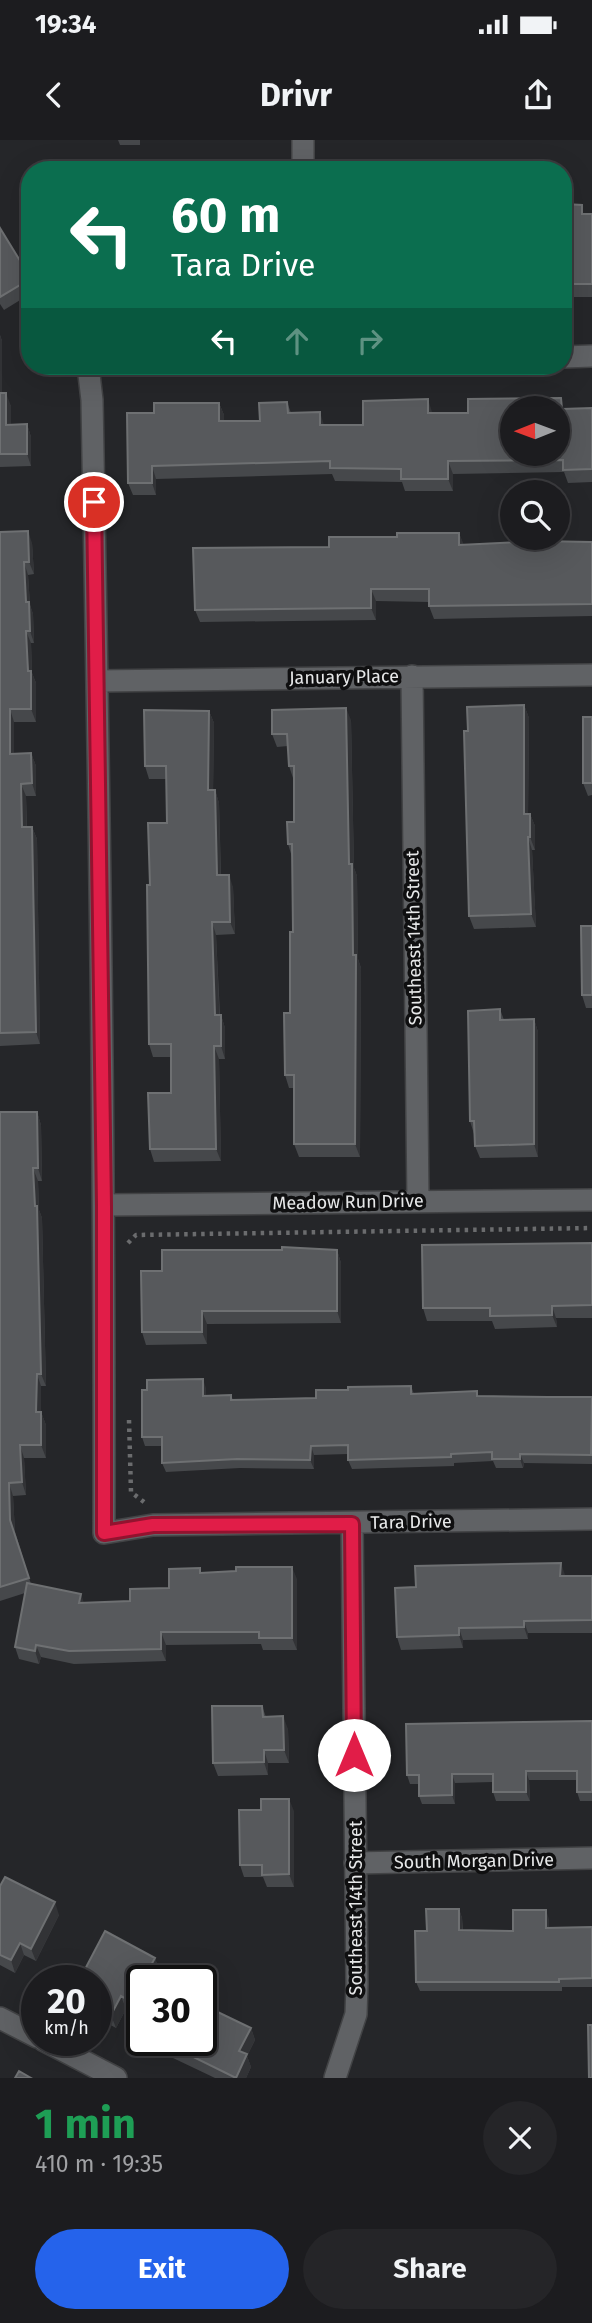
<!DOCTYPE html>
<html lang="en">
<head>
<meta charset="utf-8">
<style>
  body { margin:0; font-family:"Fira Sans",sans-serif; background:#252528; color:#f1f3f6; height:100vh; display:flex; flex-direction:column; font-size:26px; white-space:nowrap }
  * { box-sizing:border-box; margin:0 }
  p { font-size:23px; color:#a0a1a4 }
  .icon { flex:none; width:38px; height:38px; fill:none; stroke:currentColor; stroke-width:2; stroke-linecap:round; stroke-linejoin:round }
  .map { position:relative; height:1938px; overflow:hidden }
  .drawer { display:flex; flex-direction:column; background:#1c1c1f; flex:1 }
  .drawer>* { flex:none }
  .banner { position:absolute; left:21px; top:21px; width:551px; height:214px; border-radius:28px; box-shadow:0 7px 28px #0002,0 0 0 2px #3a3a3d; background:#0b6e4f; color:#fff; overflow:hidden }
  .needle { width:46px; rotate:269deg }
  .tools { position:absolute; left:500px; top:256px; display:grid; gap:14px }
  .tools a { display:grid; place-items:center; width:70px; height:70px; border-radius:50%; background:#1c1c1f; box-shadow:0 7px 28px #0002,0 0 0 2px #3a3a3d; font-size:35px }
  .speed { position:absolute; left:21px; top:1825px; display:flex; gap:14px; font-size:35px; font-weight:700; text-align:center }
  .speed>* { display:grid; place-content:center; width:91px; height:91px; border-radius:50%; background:#1c1c1f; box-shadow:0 7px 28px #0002,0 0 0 2px #3a3a3d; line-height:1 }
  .speed small { font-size:18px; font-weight:400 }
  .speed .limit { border:4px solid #111; border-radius:10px; background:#fff; color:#111 }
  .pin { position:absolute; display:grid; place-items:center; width:60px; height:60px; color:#fff; margin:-30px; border:4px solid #fff; border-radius:50%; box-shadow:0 2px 7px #0007 }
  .me { position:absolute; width:77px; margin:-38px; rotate:0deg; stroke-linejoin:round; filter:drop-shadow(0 0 5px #0008) }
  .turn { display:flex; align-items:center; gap:24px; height:147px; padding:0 35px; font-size:32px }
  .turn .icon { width:91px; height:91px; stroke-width:2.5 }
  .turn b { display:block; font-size:49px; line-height:60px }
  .lanes { display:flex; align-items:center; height:66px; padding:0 35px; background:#0003; justify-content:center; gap:35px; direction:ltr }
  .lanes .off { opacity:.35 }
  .round { display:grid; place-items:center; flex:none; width:74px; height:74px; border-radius:37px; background:#252528 }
  .head { display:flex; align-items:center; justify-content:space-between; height:119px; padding:0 35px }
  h1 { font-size:42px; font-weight:700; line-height:52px; color:#1e9e55 }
  .cta { display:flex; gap:14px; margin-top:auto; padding:14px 35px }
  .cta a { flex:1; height:80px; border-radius:42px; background:#2563eb; color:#fff; font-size:28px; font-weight:700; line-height:80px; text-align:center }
  .cta a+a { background:#252528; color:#f1f3f6 }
  .status { display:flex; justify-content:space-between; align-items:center; height:49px; padding:0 35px; background:#1c1c1f; direction:ltr }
  .status svg { height:19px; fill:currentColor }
  header { display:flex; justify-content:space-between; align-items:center; height:91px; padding:0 35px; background:#1c1c1f; font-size:32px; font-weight:700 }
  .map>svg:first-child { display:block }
</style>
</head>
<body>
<div class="status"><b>19:34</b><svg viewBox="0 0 49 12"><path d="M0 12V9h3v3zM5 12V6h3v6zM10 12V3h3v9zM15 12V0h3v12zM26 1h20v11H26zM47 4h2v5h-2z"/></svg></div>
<header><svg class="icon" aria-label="back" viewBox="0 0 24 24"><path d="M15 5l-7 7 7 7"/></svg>Drivr<svg class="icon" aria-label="share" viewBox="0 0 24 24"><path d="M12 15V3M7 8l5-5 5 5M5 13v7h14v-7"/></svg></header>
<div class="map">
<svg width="592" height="1938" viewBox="0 0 592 1938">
  <rect width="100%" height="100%" fill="#252629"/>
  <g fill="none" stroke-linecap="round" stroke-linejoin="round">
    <defs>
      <path id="minor" d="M303,0V30
        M564,217L592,216
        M88,226L92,260C99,638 105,1015 104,1393L153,1385L592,1379
        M412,536L418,1061
        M97,541L592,535
        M104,1065L592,1060
        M355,1723L592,1718
        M0,1878L37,1897
        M43,1900L116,1938
        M335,1938L356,1874L357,1844L352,1384"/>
    </defs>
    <use href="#minor" stroke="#424345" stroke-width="24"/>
    <path stroke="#6b6c6e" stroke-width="4.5" stroke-dasharray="3.5 5" stroke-linecap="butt" d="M128,1103L136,1095L592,1088
      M129,1280L131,1352L144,1362"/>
    <use href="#minor" stroke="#606265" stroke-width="21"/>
  </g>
  <path fill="#46484b" d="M118,0H140V5H120Z
    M564,64L585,74H592V157H564Z
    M0,88L30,137V154L4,170L0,164Z
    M0,195L2,201V253L11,266V285L27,284L31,297V326L0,327Z
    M287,262L291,273L324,285H363L432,273H468L592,268V342L568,343L564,332L453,334V351H405L402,342L335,341L332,334L156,339V355H133L128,343L154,273L219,263L224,275V281H260Z
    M0,392L32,403L34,434L28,435L30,465L33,474L34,503H31L32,533L36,543V582H14V614L31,613L36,626V656H26L27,687H32L37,699L40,904L0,906Z
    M459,393L463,405L592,402V476L434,479L429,466V462L376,461V480L200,482L195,470L329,407L397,397Z
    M524,565L529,578L528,674H530L535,686V710H532L536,787L474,789L469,776L468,591Z
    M209,571L214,583L213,650H215L219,663L221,735L233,747L235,794L216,795L220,875H221L225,888V919H219L221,1021L154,1022L150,1009L171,953V917H153L149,904L150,745L167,683L166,639H149L145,626Z
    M592,577V655L588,656L583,643Z
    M351,580L354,728L357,736L358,819L361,828L360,1017H299L294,1004V948H289L285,935L290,873L293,792L292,717L288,704L294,682L293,638L289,626L288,606L277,607L272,594Z
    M592,786V868H586L582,855Z
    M500,869L504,880L534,879L538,892V1017L480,1018L475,1006L474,994L470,981Z
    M0,972H37L41,985L42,1041H38L39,1070L42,1078L46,1246H41V1272L46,1285V1318H24L26,1355L13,1356L15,1392L31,1444L84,1463L130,1461L169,1448L201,1433L297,1439V1510H263L261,1504L166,1505V1521L74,1524L41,1517L39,1524L19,1519L15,1507L25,1453L0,1461Z
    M592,1103V1178H556L557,1187L495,1189L492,1181H427L423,1168Z
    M337,1110L341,1123V1183L207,1184V1204L146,1205L142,1192L162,1131Z
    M411,1246L414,1254L548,1257H592V1324L524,1323L523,1328H496L493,1321L454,1323V1326L352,1329L348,1320V1314L314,1315V1329L240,1328L166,1332L162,1323V1306H145L142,1297L147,1250L206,1248V1255H231L233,1260L316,1258L348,1250Z
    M565,1436H592V1493H528V1499L463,1500V1508L401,1510L397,1497L416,1447Z
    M262,1566L266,1577L288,1589L289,1623H268V1635L218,1636L213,1623Z
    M592,1581V1661H580L577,1652V1640H529L530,1661H496L493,1652V1642L455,1643V1664H422L419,1656V1644H410L407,1635Z
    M294,1671V1747H267L263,1737H244L240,1725Z
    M0,1746L59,1775L36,1821L24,1815L15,1833L0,1825Z
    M459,1769L462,1778L463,1790L513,1791L549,1779V1788L592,1787V1847H562V1851H420L416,1842L427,1791Z
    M155,1818L159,1830L142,1841V1864L136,1874L126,1869L116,1888L96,1877V1841H84L82,1835Z
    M251,1888L255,1900L247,1916L251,1927L246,1938H215L173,1918L169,1905Z"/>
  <path fill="#323336" d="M0,195L2,201V266L0,259Z
    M6,253L11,266V297L6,285Z
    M428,259L432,272L433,285L428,273Z
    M219,263L224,275V294L219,281Z
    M320,272L324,285H320Z
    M27,284L31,297V326L27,314Z
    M448,321L453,334V351L448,339Z
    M152,326L156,339V355L152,343Z
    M28,391L32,403L34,434L29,422Z
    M459,393L464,405H459Z
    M24,422L28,435L30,465L33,474L34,503L30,491L26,462Z
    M371,449L376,461V480L371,468Z
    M26,491L31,503L32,533L36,543V582L31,569Z
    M524,565L529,578L528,686L524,674Z
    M346,568L351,580L354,728L357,736L358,819L361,828L360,1017L355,1004Z
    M10,569L14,582V626L10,614Z
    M209,571L214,583L213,663L208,650Z
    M31,613L36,626V656L32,643Z
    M21,644L26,656L27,700L22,687Z
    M215,650L219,663L221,747L217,735Z
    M530,674L535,686V710L530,697Z
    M32,687L37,699L40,904L36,892Z
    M528,697L532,710L536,787L531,774Z
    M229,735L233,747L235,794L230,782Z
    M212,782L216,795L220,888L215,875Z
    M221,875L225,888V919L221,906Z
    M534,879L538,892V1017L534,1004Z
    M214,906L219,919L221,1021L216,1009Z
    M37,972L41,985L42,1041L38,1028Z
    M33,1028L38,1041L39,1070L42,1078L46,1246L41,1234Z
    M337,1110L341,1123V1183L337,1171Z
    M552,1166L556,1178L557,1187L552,1175Z
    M202,1171L207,1184V1204L202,1192Z
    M37,1234L41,1246V1285L36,1272Z
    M203,1239L206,1248V1264L203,1256Z
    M41,1272L46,1285V1318L41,1305Z
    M20,1305L24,1318L26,1355L22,1342Z
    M311,1306L314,1315V1329L310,1320Z
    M520,1314L524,1323L523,1328L520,1319Z
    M9,1343L13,1356L15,1392L33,1450L10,1380Z
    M561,1423L565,1435V1449L560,1436Z
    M292,1427L297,1439V1510L292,1498Z
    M81,1454L85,1466L79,1463Z
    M524,1481L528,1493V1499L524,1487Z
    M459,1488L463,1500V1508L459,1495Z
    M161,1492L166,1505V1521L161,1509Z
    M36,1505L41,1517L39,1524L35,1511Z
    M283,1576L288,1589L289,1623L284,1610Z
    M264,1610L268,1623V1635L264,1622Z
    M526,1631L529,1640L530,1661L526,1652Z
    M452,1634L455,1643V1664L452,1655Z
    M289,1659L294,1671V1747L289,1734Z
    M55,1762L59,1775L36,1821L31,1809Z
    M459,1769L462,1778L463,1799L459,1790Z
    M546,1770L549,1779V1797L546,1788Z
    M20,1803L24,1815L15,1833L11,1820Z
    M155,1818L159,1830L154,1841H142Z
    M142,1842V1864L136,1874L131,1862Z
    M121,1856L126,1869L116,1888L111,1875Z
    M251,1888L255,1900L247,1916L251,1927L246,1938H236L239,1911Z"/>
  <path fill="#57595c" stroke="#6e7072" stroke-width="2" fill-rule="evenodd" d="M564,64L582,65V74H592V144H564Z
    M0,88L30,137V139L0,157Z
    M0,253H6V285L27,284V314H0Z
    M561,258L562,269L592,268V329L563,330V320L448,321V339H401V329L330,328V321L152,326V343H128L127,273H154V263H219V281H260L259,263L287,262L288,273L320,272V285H363V261L428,259V273H468V259ZM513,268H558V313H513Z
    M28,391L29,422H24L26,462H29L30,491H26L28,531H31V569H10V614L31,613L32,643L21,644L22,687H32L36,892L0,893V392Z
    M397,393H459V405L537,401L592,402V464L429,466V449H371V468L195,470L193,408L329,407V397H397Z
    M524,565V674H530V697H528L531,774L469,776L464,591H468L467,567Z
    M346,568L349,724H352L353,815H356L355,1004H294V935H285L284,873H290V792H293L292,704H288L287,682H294V626H289L287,594H272V570Z
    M144,570L209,571L208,650H215L217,735H229L230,782H212L215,875H221V906H214L216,1009H150L148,953H171V904H149L147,745H150L148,683H167L166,626H145Z
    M583,577H592V643H583Z
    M581,786H592V855H582Z
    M500,869V880L534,879V1004L475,1006L474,981H470L468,871Z
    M0,972H37L38,1028H33L35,1066H37L41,1234H37L36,1272H41V1305H20L22,1342L9,1343L10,1380L29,1438L0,1447Z
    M592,1103V1165L552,1166V1175L490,1176V1168H423L422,1105Z
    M282,1107L337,1110V1171H202V1192H142L141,1131H162V1110H282Z
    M203,1239V1256L231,1255V1260L316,1258V1250H348V1247L411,1246V1254L477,1251V1256L548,1257H592L591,1315L520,1314V1319H492V1312L451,1314V1317L348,1320V1305L311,1306L310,1320L237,1319L162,1323V1297H142V1250H147V1240Z
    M561,1423L560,1436H592V1480L524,1481V1487L459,1488V1495L397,1497L395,1448L416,1447L415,1426Z
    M236,1427H292V1498H259V1492H161V1509L69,1511L36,1505L35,1511L15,1507L27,1443L81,1454L79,1463L130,1461V1449L169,1448V1429L200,1428V1433L236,1431Z
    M212,1566H262L263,1577L283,1576L284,1610H264V1622L213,1623Z
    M592,1581V1652H577V1631H526V1652H493V1634H452V1655L419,1656V1635H407L406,1584Z
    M261,1659H289V1734L262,1735V1725H240L239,1670H261Z
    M5,1737L55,1762L31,1809L20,1803L11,1820L0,1815V1746Z
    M426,1769H459V1790L513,1791V1770H546V1788L592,1787V1838L559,1839V1842H416L415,1791H427Z
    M105,1791L155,1818L131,1862L121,1856L111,1875L96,1867V1841H92L82,1835Z
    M201,1864L251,1888L239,1911L247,1914L236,1938L169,1905L171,1900H201Z
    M588,1885H592V1938H589Z
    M19,1931L31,1938H15Z"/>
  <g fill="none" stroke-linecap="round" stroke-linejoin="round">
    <defs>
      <path id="route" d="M94,362L104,1066V1393L153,1385L352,1384L354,1615"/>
    </defs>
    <use href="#route" stroke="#92132f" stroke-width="18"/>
    <use href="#route" stroke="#e11d48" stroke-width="12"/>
  </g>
  <g text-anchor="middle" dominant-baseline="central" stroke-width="7" stroke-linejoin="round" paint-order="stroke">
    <g font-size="18" fill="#e7e8e9" stroke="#0f0f10">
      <text transform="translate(344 537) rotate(-1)">January Place</text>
      <text transform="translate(414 798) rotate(-91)">Southeast 14th Street</text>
      <text transform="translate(348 1062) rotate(-1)">Meadow Run Drive</text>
      <text transform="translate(411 1382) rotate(-1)">Tara Drive</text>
      <text transform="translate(474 1721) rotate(-1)">South Morgan Drive</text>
      <text transform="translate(356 1768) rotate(-90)">Southeast 14th Street</text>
    </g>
  </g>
</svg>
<div class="tools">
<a><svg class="needle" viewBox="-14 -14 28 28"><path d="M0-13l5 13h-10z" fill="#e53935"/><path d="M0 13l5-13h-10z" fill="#a0a1a4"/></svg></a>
<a><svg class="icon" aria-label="search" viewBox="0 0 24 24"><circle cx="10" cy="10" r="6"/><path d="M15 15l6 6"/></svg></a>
</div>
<div class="speed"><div>20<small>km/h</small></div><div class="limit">30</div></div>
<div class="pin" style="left:94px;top:362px;background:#d93025"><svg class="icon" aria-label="arrive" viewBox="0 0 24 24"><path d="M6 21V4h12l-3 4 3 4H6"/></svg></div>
<svg class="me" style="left:354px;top:1615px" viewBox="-20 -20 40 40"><circle r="19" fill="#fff"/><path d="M0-13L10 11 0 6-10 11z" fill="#e11d48"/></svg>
<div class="banner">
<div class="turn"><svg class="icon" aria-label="left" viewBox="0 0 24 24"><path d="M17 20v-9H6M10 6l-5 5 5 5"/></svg><div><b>60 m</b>Tara Drive</div></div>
<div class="lanes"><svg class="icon" aria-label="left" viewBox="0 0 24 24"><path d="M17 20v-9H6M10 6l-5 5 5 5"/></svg><svg class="icon off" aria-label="ahead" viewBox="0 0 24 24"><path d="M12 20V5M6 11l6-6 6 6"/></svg><svg class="icon off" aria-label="right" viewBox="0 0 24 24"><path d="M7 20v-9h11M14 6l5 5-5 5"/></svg></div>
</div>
</div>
<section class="drawer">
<div class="head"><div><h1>1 min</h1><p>410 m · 19:35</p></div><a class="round"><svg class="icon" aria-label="close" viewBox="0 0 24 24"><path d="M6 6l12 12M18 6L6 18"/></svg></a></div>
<div class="cta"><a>Exit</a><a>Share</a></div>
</section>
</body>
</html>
